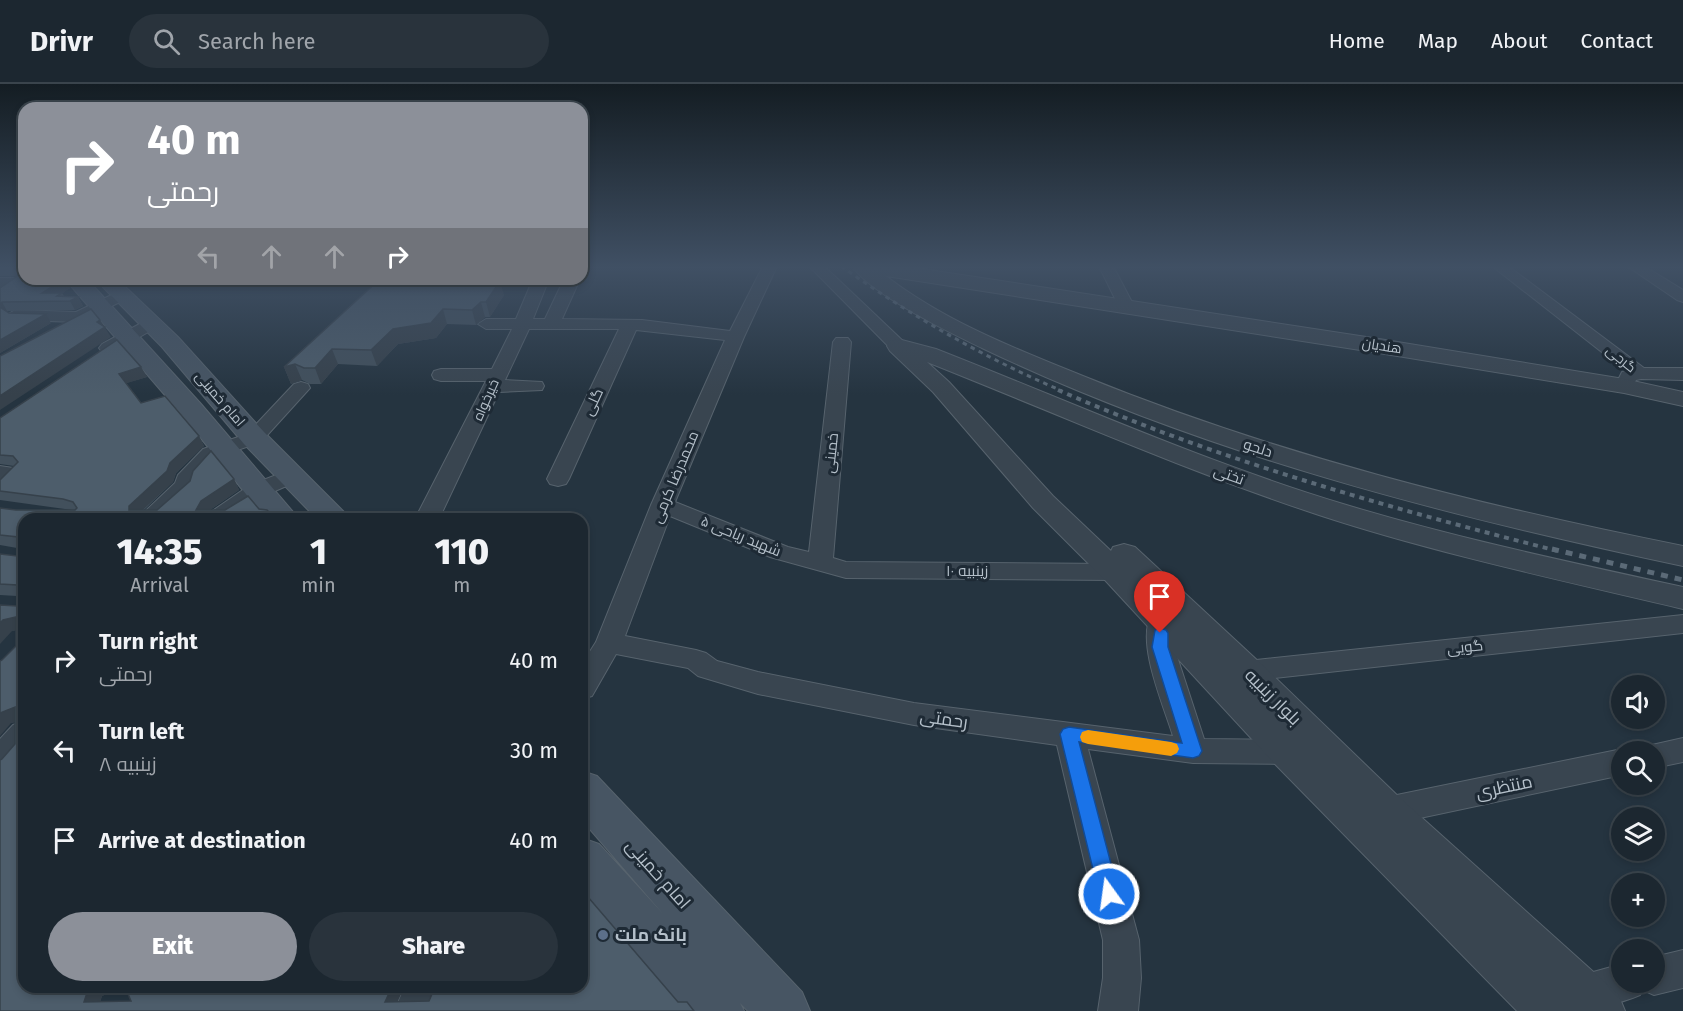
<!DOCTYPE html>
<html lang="en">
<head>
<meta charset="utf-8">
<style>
  body { margin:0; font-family:"Fira Sans",Cairo,sans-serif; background:#29333c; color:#f1f3f6; height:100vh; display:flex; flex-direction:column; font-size:22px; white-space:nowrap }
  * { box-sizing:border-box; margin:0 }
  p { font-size:20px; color:#a0a5ab }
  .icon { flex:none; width:33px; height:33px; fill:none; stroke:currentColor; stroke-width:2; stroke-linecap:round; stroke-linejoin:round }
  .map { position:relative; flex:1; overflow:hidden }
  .side { position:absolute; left:18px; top:429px; width:570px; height:480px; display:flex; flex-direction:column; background:#1c2730; border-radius:18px; box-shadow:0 3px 9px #0003,0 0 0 2px #3a444c }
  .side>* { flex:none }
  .guide { position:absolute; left:18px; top:18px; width:570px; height:183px; border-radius:18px; box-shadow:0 3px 9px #0003,0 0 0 2px #3a444c; background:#8c9099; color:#fff; overflow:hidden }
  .tools { position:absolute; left:1611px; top:591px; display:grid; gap:12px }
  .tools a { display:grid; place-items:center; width:54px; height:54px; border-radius:50%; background:#1c2730; box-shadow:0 3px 9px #0003,0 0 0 2px #3a444c; font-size:30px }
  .pin { position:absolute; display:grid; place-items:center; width:51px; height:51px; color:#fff; margin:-62px -26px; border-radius:50% 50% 50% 0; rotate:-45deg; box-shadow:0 0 6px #0007 }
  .pin .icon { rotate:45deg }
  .me { position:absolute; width:66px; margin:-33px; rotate:346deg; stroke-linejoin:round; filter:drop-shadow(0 0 4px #0008) }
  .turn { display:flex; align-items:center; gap:21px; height:126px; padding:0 30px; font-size:27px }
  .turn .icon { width:78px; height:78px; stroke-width:2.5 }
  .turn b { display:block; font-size:42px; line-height:51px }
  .lanes { display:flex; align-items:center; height:57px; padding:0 30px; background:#0003; justify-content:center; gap:30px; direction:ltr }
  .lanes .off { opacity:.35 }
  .eta { display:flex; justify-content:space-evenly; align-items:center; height:102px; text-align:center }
  .eta b { font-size:36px; font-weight:800; line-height:42px }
  .cta { display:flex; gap:12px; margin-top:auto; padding:12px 30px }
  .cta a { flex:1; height:69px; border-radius:36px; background:#8c9099; color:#fff; font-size:24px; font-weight:800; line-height:69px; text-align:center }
  .cta a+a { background:#29333c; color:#f1f3f6 }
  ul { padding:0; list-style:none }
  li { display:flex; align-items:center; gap:18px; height:90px; padding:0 30px }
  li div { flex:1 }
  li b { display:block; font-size:22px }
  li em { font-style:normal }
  header { display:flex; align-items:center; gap:36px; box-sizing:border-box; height:84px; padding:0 30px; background:#1c2730; border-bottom:2px solid #3a444c }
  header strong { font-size:28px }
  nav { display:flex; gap:33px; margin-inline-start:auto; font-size:21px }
  .search { width:420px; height:54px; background:#29333c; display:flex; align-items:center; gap:15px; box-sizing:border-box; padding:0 21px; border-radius:33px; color:#a0a5ab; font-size:22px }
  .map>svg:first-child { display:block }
</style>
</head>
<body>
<header>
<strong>Drivr</strong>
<div class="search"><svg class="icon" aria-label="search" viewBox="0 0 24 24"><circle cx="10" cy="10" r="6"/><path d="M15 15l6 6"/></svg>Search here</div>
<nav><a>Home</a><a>Map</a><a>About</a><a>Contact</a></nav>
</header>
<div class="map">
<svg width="1683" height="927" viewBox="0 0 1683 927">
  <rect width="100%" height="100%" fill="#253440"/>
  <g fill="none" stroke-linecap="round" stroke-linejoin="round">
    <defs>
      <path id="minor" d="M763,182H777L744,253L675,418L788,463L809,468L833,258L836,254H848L851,258L833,474L846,478L1115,480L1124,482L1127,488L1124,494L1115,496L846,494L770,473L670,432L625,552L696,566L706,569L717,577L758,588L914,619L1173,652C1164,622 1135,557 1152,530L1161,527L1170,530L1174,536V563L1204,655L1288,656L1299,659L1303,668L1299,677L1288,680L1193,679L1088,665L1139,856L1141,894L1138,927H1098L1103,894V856L1057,661L914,641L758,610L698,592L688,584L616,570L592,612L582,615V580L596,558L651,421L725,256L636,246L569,395L566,400L558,402L550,400L547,395L619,245H529L505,296L542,298L544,302L542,306L499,308L439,435H415L486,297H441L434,295L432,291L434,287L441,285H492L512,245H486L478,240L486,235H516L533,195H549L533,235H545L564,195H580L562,235L642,236L730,247Z
        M809,182H824L904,258L907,262L904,266H892Z
        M1099,182H1113L1134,222L1132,225H1120Z
        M1492,182H1508L1644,284H1683V296L1641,295L1636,296L1631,306H1617L1615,302L1622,288L1626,287Z
        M1627,182H1644L1683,206V218L1677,216Z
        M0,194H17L25,199L0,214Z
        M122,206L128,208L130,211L128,214L79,238L15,236L7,231L15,226L76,228Z
        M149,235L157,240L155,244L114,268H102L99,264L102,260Z
        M301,298L308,300L310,304L261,358L217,373L197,397L194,406L162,435H137L175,399L178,391L203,365L247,350L294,300Z
        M0,382L20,385L23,390L8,404L0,406Z
        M292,385L300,386L303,391L300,396L266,411L231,435H204L208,430L250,401Z
        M1683,531V549L1247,597L1237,594L1233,587L1237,580L1247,577Z
        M24,637V670L11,685L0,689V655L13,641Z
        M1683,654V678L1654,684V668H1641L1643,663Z
        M1622,665L1628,668H1622V691L1387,741L1375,737L1371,727L1375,717L1387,713Z
        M1683,866V904L1654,911L1643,906L1640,911C1619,920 1590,927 1568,923L1563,909L1568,895L1622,880V898H1654V873Z
        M405,903H444L434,927H394Z"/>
      <path id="tertiary" d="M852,182L916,184L1373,254L1624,295L1683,308V322L1624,309L1373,268L886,192C944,237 1016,265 1083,292C1277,371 1478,421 1683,462V482C1443,431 1204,370 982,264C949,248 872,211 852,182Z
        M898,255L936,265C1071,318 1204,378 1343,420C1455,454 1569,478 1683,503V525C1561,496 1438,470 1319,431C1186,387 1058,330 927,278L949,298L1053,412L1111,467L1113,463L1124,460L1135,463L1259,578L1401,715L1618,910L1625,927H1517L1274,679L1104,495L1033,424L933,308L890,267L887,262L890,257Z"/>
      <path id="secondary" d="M65,195H87L201,320L299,435H266L183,332Z
        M95,195H117L178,253L264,348L351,435H317L244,360L162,263Z
        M582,687L597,692L802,908L810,927H748L740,919L744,927H682L582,809V754L599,760L664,831L582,736Z"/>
    </defs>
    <use href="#minor" stroke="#57636d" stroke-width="2"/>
    <use href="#tertiary" stroke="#57636d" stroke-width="2"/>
    <use href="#secondary" stroke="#57636d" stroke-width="2"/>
    <use href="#minor" fill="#394550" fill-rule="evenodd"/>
    <use href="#tertiary" fill="#394550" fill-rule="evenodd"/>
    <use href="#secondary" fill="#475563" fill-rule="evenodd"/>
    <path stroke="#5b6a77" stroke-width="3" stroke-dasharray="4.5 4.5" stroke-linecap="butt" d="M841,182C911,232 983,273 1062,307"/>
    <path stroke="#5b6a77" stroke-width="4" stroke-dasharray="5 5" stroke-linecap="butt" d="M1058,306C1218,376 1389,424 1558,467"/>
    <path stroke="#5b6a77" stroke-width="5" stroke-dasharray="7 7" stroke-linecap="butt" d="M1552,465L1683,496"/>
  </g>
  <path fill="#42505c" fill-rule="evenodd" d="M0,182H24L70,204L62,209L64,212L78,213L83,222L75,226L7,227V228L9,229L51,239L0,269V204L18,192H0Z
    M492,196L504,211L490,233H485L476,241L447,240L436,254L398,260L377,282L338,280L321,300H310L302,296L291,300L284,283Z
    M141,283L147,293L126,299L141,319L199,352L204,362L176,389L173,398L144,426H157L234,395L239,406L210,426L259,425L24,435V903H404L397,918H678L0,927L2,675L15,660V638L11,639L2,576L16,562V546L12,547L17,522V512L0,511V470L17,472V464L0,461V424L16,426H72L0,416V396L14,382L0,380V334ZM119,905L128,909L131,917L100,918L102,912Z"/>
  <path fill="#36414b" d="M65,195L70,204L48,218L42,209Z
    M500,197L504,211L490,233L486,218Z
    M78,213L83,222L75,226L70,217Z
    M2,218L7,227L5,232L0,224Z
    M481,218L485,233L476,241L472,226Z
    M443,225L447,240L436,254L398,260L377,282L371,266L393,245Z
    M46,230L51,239L0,269V256Z
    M100,236L111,253L0,326V312Z
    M332,265L338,280L321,300L315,284Z
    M295,280L302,296L291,300L284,283Z
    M141,283L147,293L124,300L119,290Z
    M199,352L204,362L176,389L173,398L135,433L129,426V422L170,379Z
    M234,395L239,406L207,428L196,426L201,417Z
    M16,533L24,545L12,547L0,560V539L3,536Z
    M15,623L24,636L11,639L0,652V629Z
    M89,903H117L119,905L102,912L97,927L84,918Z
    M392,903H404L393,927L385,918Z"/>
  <path fill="#4d5d6b" stroke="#36414b" stroke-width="1.5" d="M0,182H24V191L23,192H24V195H65L42,209H62L57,212L78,213L70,217L2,218L0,222V204L22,189L12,183H0Z
    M380,195H481L480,196L500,197L486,218H481L472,226L443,225L431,239L393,245L371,266L332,265L315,284H304L295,280L284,283Z
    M0,223L9,229L46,230L0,256Z
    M91,225L100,236L97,238L105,243L0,312V272Z
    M117,256L141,283L119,290L141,319L165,312L199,352L170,379L167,387L129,422V426H157L190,397L193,387L211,367L234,395L201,417L196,426H225L248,412L259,425L267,426L275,435H24V903H89L84,918L131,917L125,903H392L385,918L429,917L435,903H582V806L678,918H687L694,927H0V676L2,675L15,660V623L0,629V577L2,576L16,562V533L3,536L0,539V521L17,522V501L0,500V470L17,472L18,453L0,451V424L16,426H75L77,424L73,418L63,415L0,407V396L18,378L13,372L0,371V334Z"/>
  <linearGradient id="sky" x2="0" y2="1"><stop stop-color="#141d23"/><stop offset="0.59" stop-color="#405064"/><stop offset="1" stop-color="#405064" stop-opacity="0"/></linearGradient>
  <rect width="1683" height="311" fill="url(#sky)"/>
  <path fill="#1a73e8" stroke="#114b97" stroke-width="1.5" d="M1160,544L1166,546L1168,549V563L1202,667L1199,672L1193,674L1079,658L1119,810L1116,817L1109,820L1102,817L1099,810L1060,650L1063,645L1069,643L1182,659L1152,563L1155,546Z"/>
  <path fill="#f59e0b" d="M1088,646L1171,658L1177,660L1179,665L1177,669L1171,672L1088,660L1082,658L1080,653L1082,648Z"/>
  <circle fill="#5c6f8a" stroke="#1e2a35" stroke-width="2" cx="603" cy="851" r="6"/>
  <g text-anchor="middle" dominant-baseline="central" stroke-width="6" stroke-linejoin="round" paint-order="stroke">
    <g font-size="14" fill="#b5c0ca" stroke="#1e2a35">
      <text transform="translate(1382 262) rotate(9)">هندیان</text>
      <text transform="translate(1621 275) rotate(39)">گرجی</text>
      <text transform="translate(220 315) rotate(49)">امام خمینی</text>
      <text transform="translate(486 316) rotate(-66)">خیرخواه</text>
    </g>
    <g font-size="15" fill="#b5c0ca" stroke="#1e2a35">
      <text transform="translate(593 318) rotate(-65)">گلی</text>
      <text transform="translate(1258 364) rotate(18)">دلجو</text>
      <text transform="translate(831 369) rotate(-84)">خمینی</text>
      <text transform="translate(1229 391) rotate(20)">تختی</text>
      <text transform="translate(675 393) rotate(-67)">محمدرضا کرمی</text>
      <text transform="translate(741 452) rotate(22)">۵ شهید ریاحی</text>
      <text x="967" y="487">زینبیه ۱۰</text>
      <text transform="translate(1465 563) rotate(-6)">گویی</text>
    </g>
    <g font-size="18" fill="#b5c0ca" stroke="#1e2a35">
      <text transform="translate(1273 613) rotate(45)">بلوار زینبیه</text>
      <text transform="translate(944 635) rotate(8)">رحمتی</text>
      <text transform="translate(1504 703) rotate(-12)">منتظری</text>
      <text transform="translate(658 790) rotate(48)">امام خمینی</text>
    </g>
    <g font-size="18" font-weight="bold" fill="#b5c0ca" stroke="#1e2a35" text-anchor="start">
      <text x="615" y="851">بانک ملت</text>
    </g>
  </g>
</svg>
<div class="tools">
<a><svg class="icon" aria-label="sound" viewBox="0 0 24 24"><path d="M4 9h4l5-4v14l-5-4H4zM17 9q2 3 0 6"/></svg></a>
<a><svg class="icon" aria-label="search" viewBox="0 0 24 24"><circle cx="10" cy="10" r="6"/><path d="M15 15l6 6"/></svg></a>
<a><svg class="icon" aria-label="layers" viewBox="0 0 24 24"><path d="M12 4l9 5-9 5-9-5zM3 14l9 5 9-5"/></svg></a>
<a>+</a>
<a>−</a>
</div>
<div class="pin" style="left:1160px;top:549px;background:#d93025"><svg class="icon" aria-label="arrive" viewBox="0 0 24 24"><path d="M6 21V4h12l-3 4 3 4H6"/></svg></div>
<svg class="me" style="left:1109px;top:810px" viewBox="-20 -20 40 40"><circle r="17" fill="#1a73e8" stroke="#fff" stroke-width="3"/><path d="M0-11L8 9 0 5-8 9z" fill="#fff"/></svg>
<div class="guide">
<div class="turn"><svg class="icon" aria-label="right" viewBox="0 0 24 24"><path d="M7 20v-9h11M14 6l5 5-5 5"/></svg><div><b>40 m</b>رحمتی</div></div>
<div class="lanes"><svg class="icon off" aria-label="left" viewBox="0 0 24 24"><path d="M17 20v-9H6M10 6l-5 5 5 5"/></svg><svg class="icon off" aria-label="ahead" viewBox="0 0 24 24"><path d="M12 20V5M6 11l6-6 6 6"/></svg><svg class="icon off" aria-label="ahead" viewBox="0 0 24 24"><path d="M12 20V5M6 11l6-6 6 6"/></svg><svg class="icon" aria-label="right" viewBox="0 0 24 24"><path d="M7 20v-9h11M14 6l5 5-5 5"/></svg></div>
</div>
<section class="side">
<div class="eta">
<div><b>14:35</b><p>Arrival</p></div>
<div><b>1</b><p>min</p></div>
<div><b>110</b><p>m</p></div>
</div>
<ul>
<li><svg class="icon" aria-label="right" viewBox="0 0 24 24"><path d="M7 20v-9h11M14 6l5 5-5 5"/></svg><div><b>Turn right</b><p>رحمتی</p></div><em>40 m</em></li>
<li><svg class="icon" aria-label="left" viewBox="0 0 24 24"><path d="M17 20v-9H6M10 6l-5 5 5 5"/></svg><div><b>Turn left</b><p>زینبیه ۸</p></div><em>30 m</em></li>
<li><svg class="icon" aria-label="arrive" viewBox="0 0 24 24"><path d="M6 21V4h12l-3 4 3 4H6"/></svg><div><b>Arrive at destination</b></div><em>40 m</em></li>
</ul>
<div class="cta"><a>Exit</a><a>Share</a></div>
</section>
</div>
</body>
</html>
